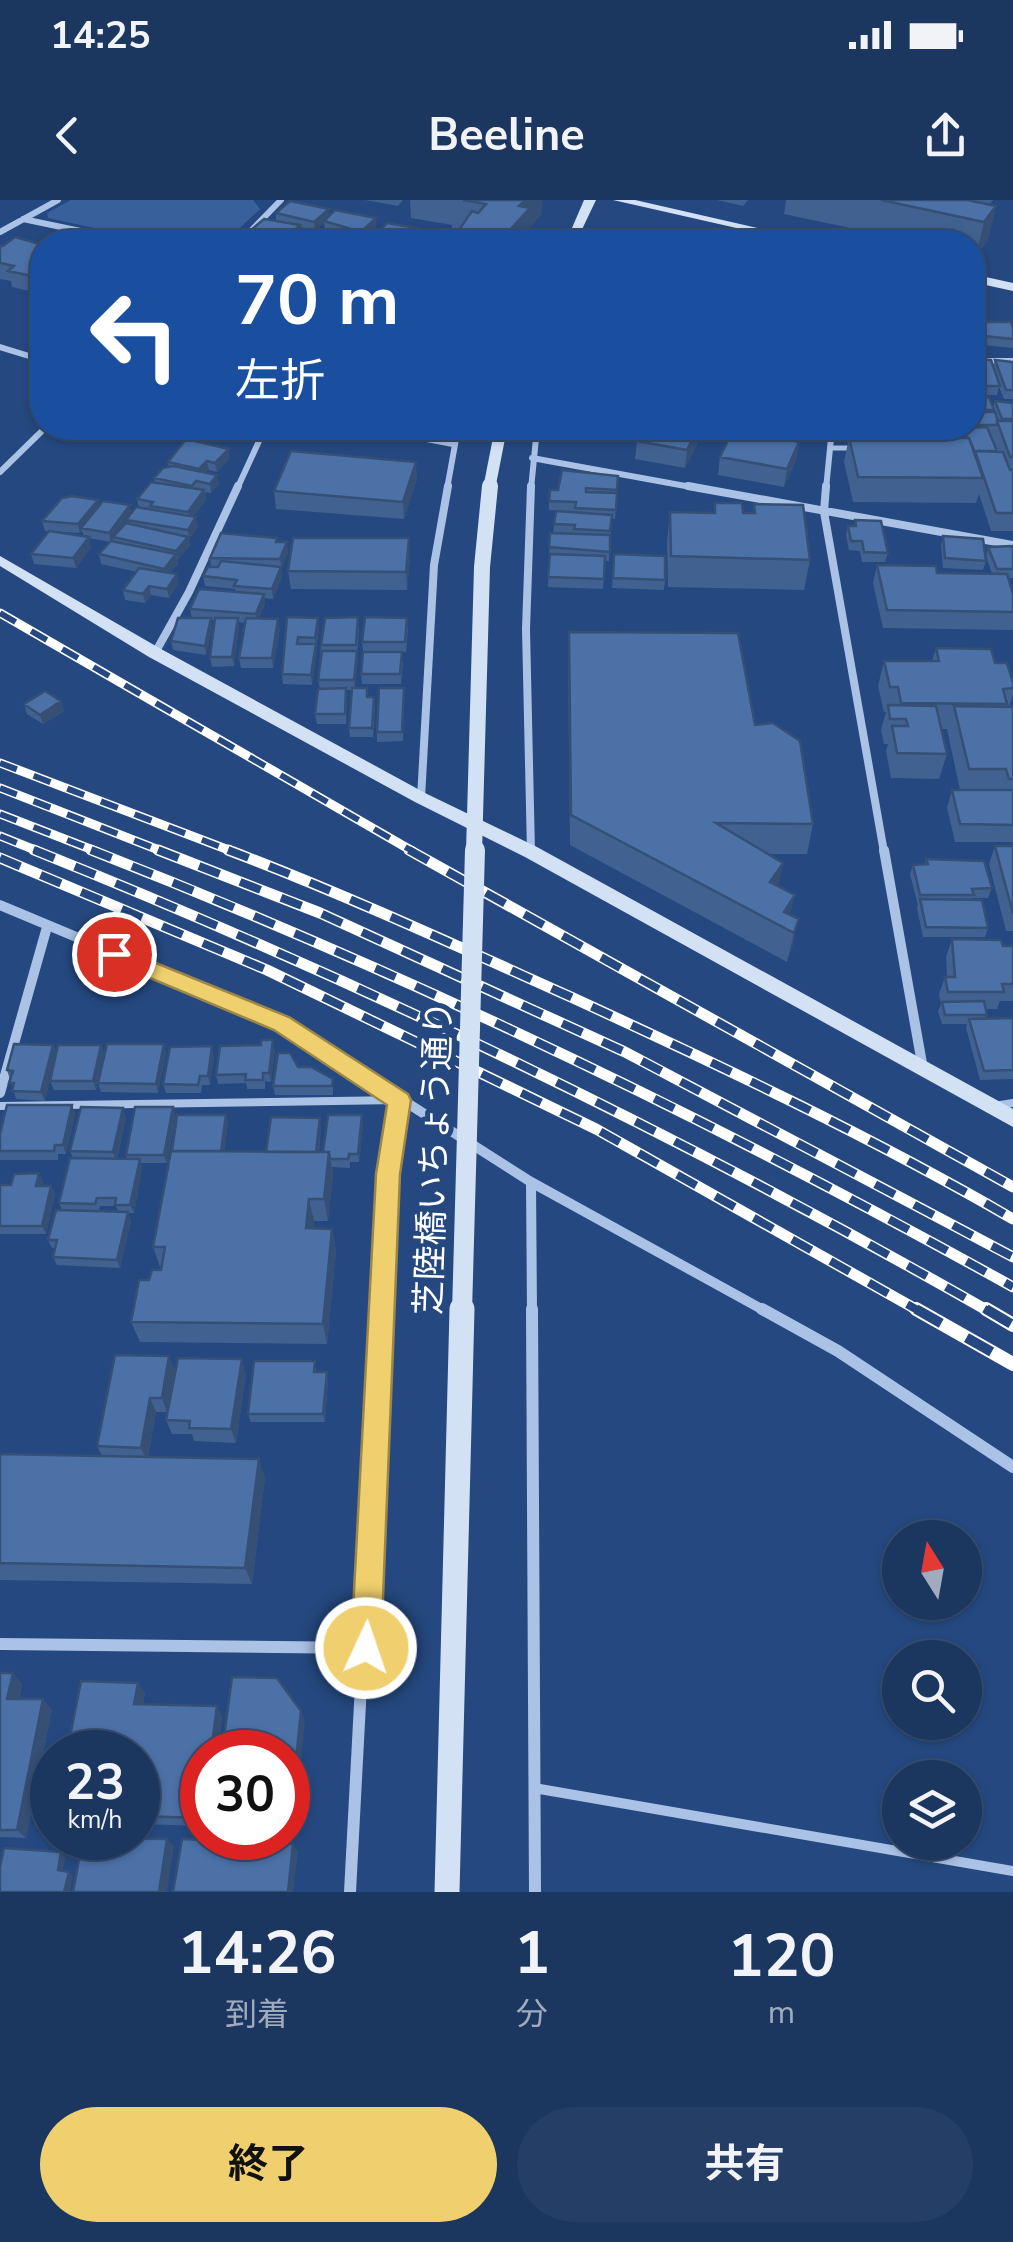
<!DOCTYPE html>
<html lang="ja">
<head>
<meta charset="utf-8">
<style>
  body { margin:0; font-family:"Nunito Sans","Noto Sans JP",sans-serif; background:#243e65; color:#f1f3f6; height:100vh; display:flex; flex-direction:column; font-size:38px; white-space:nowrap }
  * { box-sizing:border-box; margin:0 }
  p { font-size:32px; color:#a0abbd }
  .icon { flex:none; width:55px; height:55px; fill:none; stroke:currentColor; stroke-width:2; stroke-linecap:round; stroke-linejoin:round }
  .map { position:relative; height:1692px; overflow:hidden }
  .drawer { display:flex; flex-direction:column; background:#1b365f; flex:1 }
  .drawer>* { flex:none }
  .top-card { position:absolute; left:30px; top:30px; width:955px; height:210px; border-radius:40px; box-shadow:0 2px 8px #0004,0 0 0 2px #395074; background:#1a4fa0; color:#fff; overflow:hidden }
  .needle { width:65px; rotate:349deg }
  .fabs { position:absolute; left:882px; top:1320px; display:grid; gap:20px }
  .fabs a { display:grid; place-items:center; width:100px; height:100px; border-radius:50%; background:#1b365f; box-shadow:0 2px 8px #0004,0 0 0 2px #395074; font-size:50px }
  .speed { position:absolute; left:30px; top:1530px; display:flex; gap:20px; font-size:50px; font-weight:700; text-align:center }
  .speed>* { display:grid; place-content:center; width:130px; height:130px; border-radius:50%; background:#1b365f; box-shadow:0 2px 8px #0004,0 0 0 2px #395074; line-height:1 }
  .speed small { font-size:25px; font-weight:400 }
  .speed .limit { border:15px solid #d22; background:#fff; color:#111 }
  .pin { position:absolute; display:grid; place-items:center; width:85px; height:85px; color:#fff; margin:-42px; border:5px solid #fff; border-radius:50%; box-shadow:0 2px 10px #0007 }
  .me { position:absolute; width:110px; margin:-55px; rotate:3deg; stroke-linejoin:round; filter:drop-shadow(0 0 8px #0008) }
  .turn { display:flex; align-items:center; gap:35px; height:210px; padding:0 40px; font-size:45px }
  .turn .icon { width:130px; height:130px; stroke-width:2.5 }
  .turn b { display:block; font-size:70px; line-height:85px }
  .eta { display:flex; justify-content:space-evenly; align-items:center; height:170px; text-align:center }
  .eta b { font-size:60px; font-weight:700; line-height:70px }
  .button { display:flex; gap:20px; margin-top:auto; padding:20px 40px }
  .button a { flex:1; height:115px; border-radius:60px; background:#f0d06e; color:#111; font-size:40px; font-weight:700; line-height:115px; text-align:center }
  .button a+a { background:#243e65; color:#f1f3f6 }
  .status { display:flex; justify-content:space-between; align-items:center; height:70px; padding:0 50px; background:#1b365f; direction:ltr }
  .status svg { height:28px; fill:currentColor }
  header { display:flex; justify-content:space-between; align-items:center; height:130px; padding:0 40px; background:#1b365f; font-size:45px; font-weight:700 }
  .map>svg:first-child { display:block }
</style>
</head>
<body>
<div class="status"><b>14:25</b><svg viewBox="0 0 49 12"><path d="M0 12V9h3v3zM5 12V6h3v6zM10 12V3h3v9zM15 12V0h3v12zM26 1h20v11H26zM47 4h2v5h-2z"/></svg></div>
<header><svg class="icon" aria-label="back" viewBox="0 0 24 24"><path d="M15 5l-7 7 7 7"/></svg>Beeline<svg class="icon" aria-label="share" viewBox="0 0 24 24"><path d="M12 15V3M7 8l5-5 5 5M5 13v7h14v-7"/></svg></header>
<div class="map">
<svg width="1013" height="1692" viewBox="0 0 1013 1692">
  <rect width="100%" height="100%" fill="#24487f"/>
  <path fill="#38619c" d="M71,0H253L260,9L225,42H158L48,18L47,13Z"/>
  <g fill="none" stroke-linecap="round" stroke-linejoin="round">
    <path stroke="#aac2e6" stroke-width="5" d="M830,248H856"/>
    <path stroke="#aac2e6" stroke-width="8" d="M0,906L399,900
      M994,906L1013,903"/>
    <path stroke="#aac2e6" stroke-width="10" d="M534,1588L1013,1671"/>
    <path stroke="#aac2e6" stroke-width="6" d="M23,19L133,42
      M0,32L58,0
      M240,42L281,0
      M0,147L42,160
      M972,161H1013
      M369,228L453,244
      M532,258L702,289
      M0,272L45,228
      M237,289L265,228
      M447,289L458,228
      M531,289L537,228
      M826,289L832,228"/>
    <path stroke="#aac2e6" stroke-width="8" d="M688,286L1013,345
      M826,286L824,312L884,652
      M155,453L189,392L238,286
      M421,598L434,365L448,286
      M531,652L526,429L531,286"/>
    <path stroke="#aac2e6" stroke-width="10" d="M884,650L923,869
      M0,705L282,823L531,982L767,1112
      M0,893L47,727
      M531,982L532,1112
      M381,1112L388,974L399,900"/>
    <path stroke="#aac2e6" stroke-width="12" d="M532,1109L535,1692
      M762,1109L838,1151L1013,1267
      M0,1444L366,1448
      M350,1692L381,1109"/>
    <path fill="#d3e1f5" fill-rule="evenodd" d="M584,0H596L576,42H566Z
      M613,0H635L818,42H798Z
      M972,74L1013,83V91L972,82Z
      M0,356L161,449L427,594L537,647L1013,909V927L525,657L415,602L149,457L0,366Z"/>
    <defs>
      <path id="rail-far2" d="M0,413L414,652
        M0,563L234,652
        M0,588L164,652
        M0,614L98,652
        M0,636L40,652"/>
      <path id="rail-far1" d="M34,650C364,782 682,936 990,1112
        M91,650C409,774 715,921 1013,1087
        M158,650L320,713L625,852L1013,1057
        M228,650C344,694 457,746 571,797C721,866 870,936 1013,1019
        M409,650L1013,987
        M0,658L267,770L596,929L921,1112"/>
      <path id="rail" d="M916,1109L1013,1164
        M986,1109L1013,1125"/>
    </defs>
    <use href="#rail-far2" stroke="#fff" stroke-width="9"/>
    <use href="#rail-far1" stroke="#fff" stroke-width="11"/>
    <use href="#rail" stroke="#fff" stroke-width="14"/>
    <use href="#rail-far2" stroke="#24487f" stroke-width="6" stroke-dasharray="18" stroke-linecap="butt"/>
    <use href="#rail-far1" stroke="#24487f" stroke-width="8" stroke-dasharray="22" stroke-linecap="butt"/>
    <use href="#rail" stroke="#24487f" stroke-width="10" stroke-dasharray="29" stroke-linecap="butt"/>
    <path stroke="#d3e1f5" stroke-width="12" d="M489,289L501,228"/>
    <path stroke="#d3e1f5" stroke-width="16" d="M474,652L482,367L490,286"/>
    <path stroke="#d3e1f5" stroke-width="20" d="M462,1112L475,650"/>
    <path stroke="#d3e1f5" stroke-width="25" d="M447,1692L462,1109"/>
  </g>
  <path fill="#416190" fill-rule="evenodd" d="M365,0H403L398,6Z
    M410,0H542L541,15L530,27L529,42H377V33L455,35L457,32L452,31V25L411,18Z
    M717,0H748L743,6Z
    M786,0H993L989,5L996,6L988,40L976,56L972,55V42H916L784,14Z
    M276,13L376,18V27L362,40L325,29L324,23L315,30L300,27L301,34L292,42H273L253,39L251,30L276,21Z
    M42,42V94L12,87L11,81L0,79V46L39,44Z
    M972,122L1013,128V148L972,144Z
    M972,159L993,167L995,160L1013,162V199H1004L999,187L997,195H972Z
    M972,197L993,208L995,201L1013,203V331H991L979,294L976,303L853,302L844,262L849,237L876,238L878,228L894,238H961V234H959L957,228H972Z
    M156,228H181L177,232Z
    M185,228H230L222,236Z
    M604,228H642L638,234Z
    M705,228L685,268L635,259L637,241Z
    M720,228H805L799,242L796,260L784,287L718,275L720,257L726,244V238L719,236Z
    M230,258L217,272L209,270L206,272L219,284L211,293L205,292L206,300L193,317L198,327L189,339L190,346L177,360L178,364L170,373L178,384L169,398L151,395L145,403L125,400L123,390L137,372L101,364L99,354L110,342L89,338L91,347L76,368L34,364L31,354L84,337L82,331L80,333L45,331L42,321L98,300L99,306L132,312L139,308L137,299L155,282L154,278L169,267L168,262Z
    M618,276L615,319H612L609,361H605L603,389L548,387L550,333H553L554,324L575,312L549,310V301L558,290Z
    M417,279L404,319L276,309L274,291Z
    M715,303L743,313H753L754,304L810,360L804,390L668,387L667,342L670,312L714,313Z
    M855,320L888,353L885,362H862L860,351L849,350L846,335L848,326H854Z
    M943,336L986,361L983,370L943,368L941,345Z
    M278,342L288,352L281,369L282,377L273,399L264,398L265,404L259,418L280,428L273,468H241L239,458L246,423L238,422L239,427L234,466L212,467L210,457L215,420H211L212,428L206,455L173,450L171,441L192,418L190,409L235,392V389L205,386L203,376L211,367L210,358Z
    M1013,346V378H1008L1013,394V430L883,428L873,383L877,365L937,373L992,374L986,356L988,347Z
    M614,354L665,380L664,390L612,388Z
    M410,356L407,390L291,389L288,371Z
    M287,417L319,427L312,485L283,484L282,474Z
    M359,427L355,488H367L368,497L375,506L373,537H350L349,528L352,490H347L346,524H317L315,514L320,489L318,480L321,445Z
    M408,428L406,452L363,451L362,442Z
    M569,432L755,525L813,624L807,654H767L778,686L790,715L799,719L787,762L570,645L568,462Z
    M936,448L995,463L1013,483V494L1009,507H1013V642H955L947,608L952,590H960L947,529H941L947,554L939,579L891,578L886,551L888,544H884L881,530L886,512H884L878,486L884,461H932Z
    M403,462L401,484H362L361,474Z
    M404,488L403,541L377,542V532Z
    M61,501L64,511L43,524L27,514L24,504Z
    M995,646H1013V731H1006L989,664Z
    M926,659L992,688L988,698H973L972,700L988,728L985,737H923L917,708L918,705L910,674L913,665L925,664Z
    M952,739L1013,746V801H1000L997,809H986L987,815L985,818H1013V879L980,880L966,828L967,824H942L938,811L941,804L939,794L945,777H947L946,757Z
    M164,844L166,853L158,893L101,892L98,883Z
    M53,845L57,853L101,845L104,854L96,890H54L50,881L54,863L45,901L16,899L7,870Z
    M275,849L271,882L265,881V889H247L246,883L218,884L216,875Z
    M214,855L210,885H202L201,893H166L163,884Z
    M298,867L333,879V895H275L273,886Z
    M72,905L75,914L66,954H58V960H0V934Z
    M176,915L167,963H141L142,968L134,1013H128L131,1021L120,1068L57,1065L53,1057L55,1048H52L48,1040L62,1010L59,1003L73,958L70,951L126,917L117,959H127L126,955ZM100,1006H116L118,1012L99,1011Z
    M226,915L228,924L224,951L266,952L321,927L319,952H323L362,915L363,924L359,962H350V968L332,967L333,975L328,1021H314L313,1029H332L336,1051L327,1144L140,1142L131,1122L149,1080L161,1070L153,1047Z
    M43,982L42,986H51L55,994L46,1034H0V985Z
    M169,1156L175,1171L167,1212H156L148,1257L265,1277L252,1384L0,1380V1254L102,1256L97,1246Z
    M316,1168V1172H327L328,1179L325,1222H251L248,1214Z
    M246,1174L236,1243L194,1241L192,1234H172L166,1220Z
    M0,1473L22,1484L19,1499L52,1509L26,1638L0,1637Z
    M138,1483L145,1493L143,1504L222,1516L218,1552H202V1626L138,1624Z"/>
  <path fill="#354f75" d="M525,0H542L541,15L530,27V42H499L519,6Z
    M996,6L988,40L976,56L984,22Z
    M329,9L330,18L324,21V23L315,30L314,22Z
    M376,18V27L362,40L361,32Z
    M300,25L301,34L292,42H289L288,37Z
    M417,28L418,37L410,42H407L406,39Z
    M220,228H230L222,236Z
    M698,228H705L685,268L687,250Z
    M800,228H805L795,250L798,232Z
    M799,242L796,260L784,287L787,269Z
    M229,249L230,258L217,272L215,263Z
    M207,261L209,270L200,278L199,269Z
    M416,262L417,279L404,319L403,302Z
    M217,275L219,284L211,293L210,284Z
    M204,290L206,300L190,322L188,312Z
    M98,300L100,310L81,328L82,331L80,333L78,324Z
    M130,305L132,314L111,342L109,333Z
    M196,317L198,327L189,339L188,330Z
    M89,337L91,347L76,368L73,358Z
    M188,337L190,346L178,360L176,351Z
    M409,338L410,356L407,390L406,372Z
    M287,342L288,352L282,369L280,359Z
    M176,354L178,364L166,378L164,369Z
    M281,367L282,377L273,399L272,389Z
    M177,374L178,384L169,398L167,389Z
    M149,386L151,395L145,403L143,394Z
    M264,394L265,404L257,424L256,414Z
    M211,418L212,428L206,455L205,446Z
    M238,418L239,427L234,466L232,457Z
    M318,418L319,427L316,445L317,454L312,485L311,475Z
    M278,419L280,428L273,468L272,458Z
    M357,451L358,461L355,490L354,480Z
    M61,501L64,511L43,524L40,515Z
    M783,663L777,693L770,682Z
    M795,695L788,724L784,712Z
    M799,719L792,749L787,762L794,733Z
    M273,840L275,849L271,882L269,873Z
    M164,844L166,853L158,893L156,884Z
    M53,845L57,854L45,901L41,892Z
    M101,845L104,854L96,890L93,881Z
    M212,846L214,855L210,885L208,876Z
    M72,905L75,914L66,954L63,945Z
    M173,907L176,915L167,963L164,955Z
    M123,908L126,917L116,961L113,952Z
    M226,915L228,924L222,965L220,956Z
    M362,915L363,924L359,962L358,954Z
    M320,918L321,927L317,966L316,957Z
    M329,952L333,975L328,1021L324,999Z
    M140,959L142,968L134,1013L130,1005Z
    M39,973L43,982L40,994L36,986Z
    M51,986L55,994L46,1034L42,1026Z
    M309,999L314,1021L310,1050L306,1028Z
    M128,1012L131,1021L120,1068L117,1060Z
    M332,1029L336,1051L327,1144L323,1124Z
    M169,1156L175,1171L167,1212L162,1198Z
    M242,1159L246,1174L236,1243L231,1229Z
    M327,1172L328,1179L325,1222L323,1214Z
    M150,1198L156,1212L147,1261L141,1248Z
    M259,1259L265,1277L252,1384L245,1368Z
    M13,1473L22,1484L16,1509L7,1499Z
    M138,1483L145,1493L141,1514L134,1504Z
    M43,1499L52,1509L26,1638L17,1630Z
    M217,1506L222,1516L218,1552H211Z
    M301,1511L305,1521L293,1637L289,1629Z
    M167,1639L174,1646L167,1692H159Z
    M293,1644L298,1652L293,1692H288Z
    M61,1652L66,1656L62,1674L58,1670Z
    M69,1672L73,1676L70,1692H64Z"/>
  <path fill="#4c71a7" stroke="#354f75" stroke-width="2.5" d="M463,0H525L519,6L530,8L499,42H482L454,37L472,11L478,13L486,4Z
    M881,0H967L996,6L984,22Z
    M290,1L329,9L314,22L276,13Z
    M335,10L376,18L361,32L324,21Z
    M264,19L300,25L288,37L251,30Z
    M387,23L417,28L406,39L377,33Z
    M424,29L455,35L454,42H410Z
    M711,34L744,36L745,42H712Z
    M15,37L39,44L44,41L50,42H42V78L8,71L14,66L0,63V46H3Z
    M332,38L353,42H306L310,39Z
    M972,122H1011L1013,128V139L974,135Z
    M972,159L991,160L1000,186H972Z
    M995,160L1013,162V190H1006Z
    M972,197H989L994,210H972Z
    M995,201L1013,203V219H1002Z
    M972,212H995L998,221L996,225H972Z
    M997,221H1013V257H1010Z
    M987,227L997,251H975V253L969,238H967L963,228Z
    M644,228H698L687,250L637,241Z
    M731,228H772L768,236L799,242L787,269L720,257L733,230L751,233Z
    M772,228H800L798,232Z
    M878,228H891L894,238H969L983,278L858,277L849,237L879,238Z
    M186,239L229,249L215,263L207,261L199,269L168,262Z
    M291,251L416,262L403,302L274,291Z
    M975,251L1003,252L1010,270H1013V313H996Z
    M173,266L217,275L210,284L196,281L192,286L154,278L163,268Z
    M562,270L618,276L617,290L586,288V292L617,293L616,310L575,308L576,302L549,301L550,290H558Z
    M151,282L204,290L188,312L150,306L153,302L137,299Z
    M72,296L98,300L78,324L42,321L62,298Z
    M103,301L130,305L109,333L81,328Z
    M715,303H742L743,313H755L754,304L803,305L810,360L671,356L670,312L715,313Z
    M136,307L196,317L188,330L126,320Z
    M556,311L612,315L610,331L574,329L575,325L554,324Z
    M855,320L881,321L888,353L864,352L862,341H851L848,326H856Z
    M126,323L188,337L176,351L113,337Z
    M49,331L89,337L73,358L31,354Z
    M221,333L277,338L276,342H287L280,359L210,358Z
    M550,333L610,335V352L549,347Z
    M943,336L983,339L986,361L945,358Z
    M293,338H409L406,372L288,371Z
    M111,341L176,354L164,369L99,354Z
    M1013,346V369H997L988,347Z
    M550,354L605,356L604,379L548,377Z
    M614,354L665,356V380L613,378Z
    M221,361L281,367L272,389L234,386L237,380L203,376L208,367H218Z
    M877,365L936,366L937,373L1007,374L1013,394V412L887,410Z
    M139,368L177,374L167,389L149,386L143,394L123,390Z
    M199,389L264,394L256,414L190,409Z
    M287,417L318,418L315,438L298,437L297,444H316L311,475L282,474Z
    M358,417L356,445H321L325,418Z
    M365,417L407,418L405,442H362Z
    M178,418H211L205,446L171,441Z
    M215,418H238L232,457H210Z
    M246,418L278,419L272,458H239Z
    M569,432L738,433L755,525L773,523L800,541L813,624L716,623L783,663L770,682L795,695L784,712L799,719L794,733L571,615Z
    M936,448L991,449L995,463H1007L1013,483V488L1003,489L1007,504L901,503L898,487H890L884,461H939Z
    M322,451H357L354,480H318Z
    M363,452H402L400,474H361Z
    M346,488L345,514H315L318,489Z
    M352,488H367V497H374L372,528H349Z
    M379,488H404L402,532H377Z
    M45,491L61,501L40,515L24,504Z
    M888,505L936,506L947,554L897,553L892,526H908L906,519H890Z
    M954,506L1013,507V579H1009L1006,569H969Z
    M952,590H1013V625L960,624Z
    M995,646H1013V714Z
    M926,659L984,661L992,688L972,689L974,695H920L913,665L928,664Z
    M920,699L982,700L988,728L926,727Z
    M952,739L1001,740L1003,746H1013V784H1002L1004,792H948L945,777H955Z
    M984,801L987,815H945L942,802Z
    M1013,818V870L984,871L969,819Z
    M261,840H273L269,873H263V880H245L246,874L216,875L220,846L261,845Z
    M14,844L53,845L41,892L12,891L14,883H9L13,871L7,870Z
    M107,844H164L156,884L98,883Z
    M58,845H101L93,881H50Z
    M212,846L208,876H200L198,885L163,884L170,847Z
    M278,853H290L298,867H311L333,879L332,886H273Z
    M7,905H72L63,945H55L54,951H0V934Z
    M81,907L123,908L113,952L70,951Z
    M135,907H173L164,955H126Z
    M177,915H226L221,951H172Z
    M328,915H362L358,954H349L348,959H330L329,952H323Z
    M271,917L320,918L316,952H266Z
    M171,951L329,952L324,999H309L306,1028L332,1029L323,1124L131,1122L139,1080H149L152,1070H161L165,1047H153Z
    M70,958L140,959L130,1005H115L116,998H97L95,1004L59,1003Z
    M39,973L36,986H51L42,1026H0V985H11L14,974Z
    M56,1010L128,1012L117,1060L53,1057L57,1040H48Z
    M115,1155L169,1156L162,1198H150L141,1248L97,1246Z
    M178,1158L242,1159L231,1229L189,1228L190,1221L166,1220Z
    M254,1161H315L314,1172H327L323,1214H248Z
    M0,1254L259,1259L245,1368L0,1363Z
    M0,1473H13L7,1499H43L17,1630H0Z
    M232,1477L277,1478L301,1511L289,1629H288V1552H222Z
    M81,1481L138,1483L134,1504L217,1506L211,1552H202V1618L138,1616V1552H67Z
    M83,1638L167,1639L159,1692H73Z
    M182,1639L293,1644L288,1692H173Z
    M4,1648L61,1652L58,1670L69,1672L64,1692H0V1667Z"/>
  <path fill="#f0d06e" stroke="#9c8748" stroke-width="2.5" d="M114,746L289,817L408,894L411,900L400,974L381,1448L376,1459L366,1463L355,1459L351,1448L376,974L387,905L274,830L107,760L103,754Z"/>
  <g text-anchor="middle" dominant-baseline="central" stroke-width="10" stroke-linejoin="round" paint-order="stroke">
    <g font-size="35" fill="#fff" stroke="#24487f">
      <text transform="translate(434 958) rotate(-88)">芝陸橋いちょう通り</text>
    </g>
  </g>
</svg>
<div class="fabs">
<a><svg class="needle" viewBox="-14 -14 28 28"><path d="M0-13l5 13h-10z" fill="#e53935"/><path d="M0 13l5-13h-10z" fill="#a0abbd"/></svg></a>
<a><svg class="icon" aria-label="search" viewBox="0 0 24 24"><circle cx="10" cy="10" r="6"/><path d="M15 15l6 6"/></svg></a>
<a><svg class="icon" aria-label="layers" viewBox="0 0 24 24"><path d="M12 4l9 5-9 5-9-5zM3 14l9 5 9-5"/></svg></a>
</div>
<div class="speed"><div>23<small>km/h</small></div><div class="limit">30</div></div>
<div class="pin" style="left:114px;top:754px;background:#d93025"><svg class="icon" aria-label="arrive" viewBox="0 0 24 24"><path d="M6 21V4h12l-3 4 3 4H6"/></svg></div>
<svg class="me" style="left:366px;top:1448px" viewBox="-20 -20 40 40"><circle r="17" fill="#f0d06e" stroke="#fff" stroke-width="3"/><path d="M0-11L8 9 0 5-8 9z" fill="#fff"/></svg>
<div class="top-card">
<div class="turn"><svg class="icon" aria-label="left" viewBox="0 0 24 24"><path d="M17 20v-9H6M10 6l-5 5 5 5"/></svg><div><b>70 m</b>左折</div></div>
</div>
</div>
<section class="drawer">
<div class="eta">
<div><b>14:26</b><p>到着</p></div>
<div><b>1</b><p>分</p></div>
<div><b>120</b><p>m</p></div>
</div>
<div class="button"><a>終了</a><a>共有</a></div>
</section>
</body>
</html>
